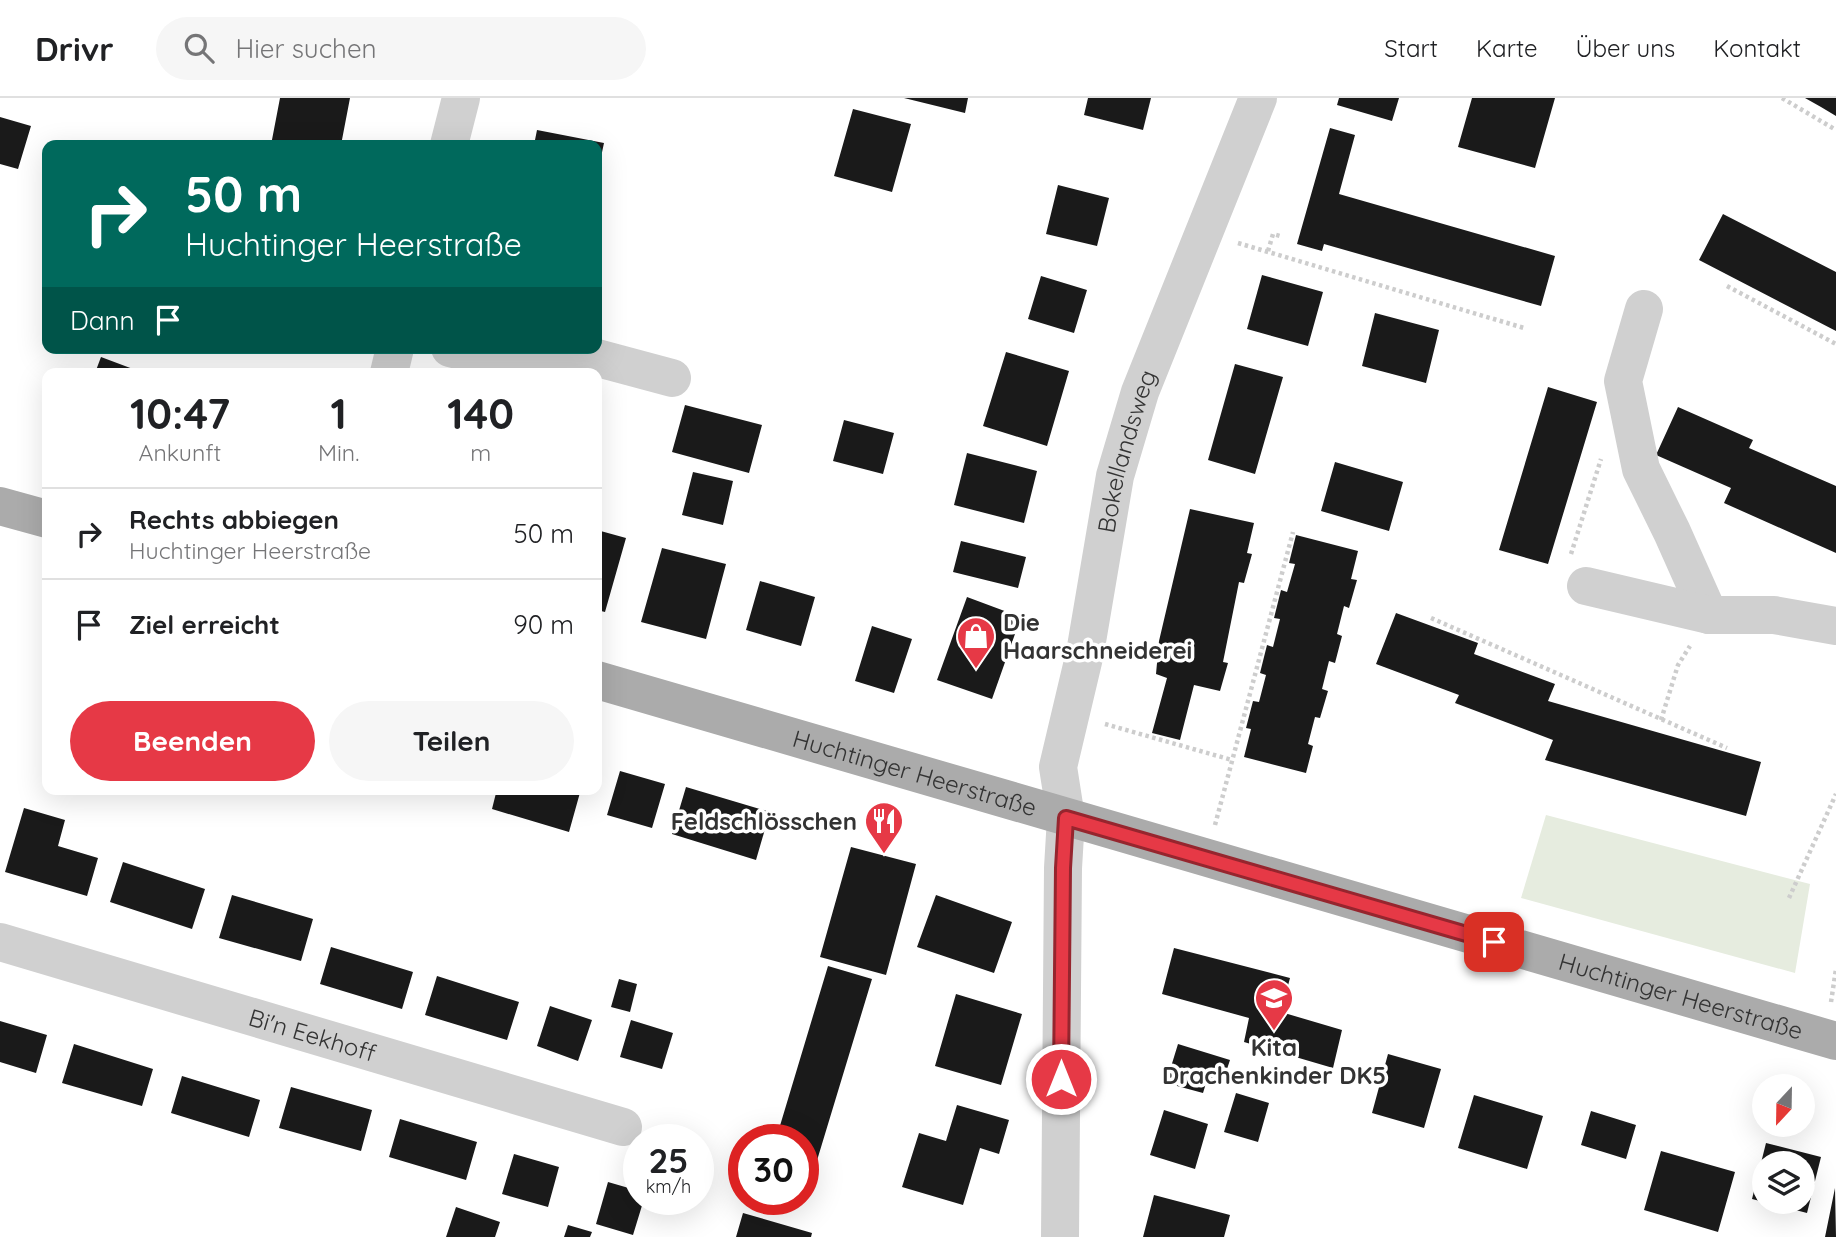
<!DOCTYPE html>
<html lang="de">
<head>
<meta charset="utf-8">
<style>
  body { margin:0; font-family:Quicksand,sans-serif; background:#f6f6f6; color:#202124; height:100vh; display:flex; flex-direction:column; font-size:26px; white-space:nowrap }
  * { box-sizing:border-box; margin:0 }
  p { font-size:23px; color:#757577 }
  .icon { flex:none; width:38px; height:38px; fill:none; stroke:currentColor; stroke-width:2; stroke-linecap:round; stroke-linejoin:round }
  .map { position:relative; flex:1; overflow:hidden }
  .drawer { position:absolute; left:42px; top:270px; width:560px; height:427px; display:flex; flex-direction:column; background:#fff; border-radius:14px; box-shadow:0 7px 28px #0002 }
  .drawer>* { flex:none }
  .banner { position:absolute; left:42px; top:42px; width:560px; height:214px; border-radius:14px; box-shadow:0 7px 28px #0002; background:#00695c; color:#fff; overflow:hidden }
  .needle { width:46px; rotate:202deg }
  .buttons { position:absolute; left:1752px; top:976px; display:grid; gap:14px }
  .buttons a { display:grid; place-items:center; width:63px; height:63px; border-radius:50%; background:#fff; box-shadow:0 7px 28px #0002; font-size:35px }
  .speed { position:absolute; left:623px; top:1026px; display:flex; gap:14px; font-size:35px; font-weight:700; text-align:center }
  .speed>* { display:grid; place-content:center; width:91px; height:91px; border-radius:50%; background:#fff; box-shadow:0 7px 28px #0002; line-height:1 }
  .speed small { font-size:18px; font-weight:400 }
  .speed .limit { border:10px solid #d22; background:#fff; color:#111 }
  .pin { position:absolute; display:grid; place-items:center; width:60px; height:60px; color:#fff; margin:-30px; border-radius:14px; box-shadow:0 4px 10px #0006 }
  .me { position:absolute; width:77px; margin:-38px; rotate:0deg; stroke-linejoin:round; filter:drop-shadow(0 0 5px #0008) }
  .turn { display:flex; align-items:center; gap:24px; height:147px; padding:0 28px; font-size:32px }
  .turn .icon { width:91px; height:91px; stroke-width:2.5 }
  .turn b { display:block; font-size:49px; line-height:60px }
  .then { display:flex; align-items:center; height:66px; padding:0 28px; background:#0003; gap:14px; font-size:26px }
  .eta { display:flex; justify-content:space-evenly; align-items:center; height:119px; text-align:center }
  .eta b { font-size:42px; font-weight:700; line-height:49px }
  .cta { display:flex; gap:14px; margin-top:auto; padding:14px 28px }
  .cta a { flex:1; height:80px; border-radius:42px; background:#e63946; color:#fff; font-size:28px; font-weight:700; line-height:80px; text-align:center }
  .cta a+a { background:#f6f6f6; color:#202124 }
  ul { padding:0; list-style:none }
  li { display:flex; align-items:center; gap:21px; height:91px; padding:0 28px; border-top:2px solid #e0e0e0 }
  li div { flex:1 }
  li b { display:block; font-size:26px }
  li em { font-style:normal }
  header { display:flex; align-items:center; gap:42px; box-sizing:border-box; height:98px; padding:0 35px; background:#fff; border-bottom:2px solid #e0e0e0 }
  header strong { font-size:33px }
  nav { display:flex; gap:38px; margin-inline-start:auto; font-size:24px }
  .search { width:490px; height:63px; background:#f6f6f6; display:flex; align-items:center; gap:18px; box-sizing:border-box; padding:0 24px; border-radius:38px; color:#757577; font-size:26px }
  .map>svg:first-child { display:block }
</style>
</head>
<body>
<header>
<strong>Drivr</strong>
<div class="search"><svg class="icon" aria-label="search" viewBox="0 0 24 24"><circle cx="10" cy="10" r="6"/><path d="M15 15l6 6"/></svg>Hier suchen</div>
<nav><a>Start</a><a>Karte</a><a>Über uns</a><a>Kontakt</a></nav>
</header>
<div class="map">
<svg width="1836" height="1139" viewBox="0 0 1836 1139">
  <rect width="100%" height="100%" fill="#fff"/>
  <path fill="#e6ecdf" d="M1546,717L1810,786L1795,875L1521,800Z"/>
  <path fill="#1a1a1a" d="M280,0H350L341,47H271Z
    M904,0H968L965,15Z
    M1088,0H1151L1143,32L1084,17Z
    M1339,0H1399L1392,23L1337,7Z
    M1472,0H1555L1535,70L1458,49Z
    M1805,0H1836V18L1821,9Z
    M853,11L911,26L892,94L834,78Z
    M0,19L31,28L18,71L0,66Z
    M1330,30L1355,37L1339,96L1555,158L1541,208L1324,146L1322,153L1297,146Z
    M537,32L604,45L598,73L597,47H534Z
    M1058,87L1109,100L1097,148L1046,136Z
    M1723,116L1836,174V233L1699,162Z
    M1262,177L1323,194L1308,248L1247,231Z
    M1041,178L1087,192L1074,235L1028,221Z
    M1375,215L1439,232L1426,285L1362,268Z
    M1006,254L1069,273L1047,348L983,328Z
    M101,259L141,274V275H95Z
    M1235,266L1283,279L1255,376L1208,362Z
    M1548,289L1597,304L1548,466L1499,452Z
    M685,307L762,327L749,375L672,354Z
    M1678,309L1753,342L1749,350L1836,388V455L1724,405L1731,390L1656,357Z
    M844,322L894,335L883,376L833,363Z
    M967,355L1037,373L1024,425L954,407Z
    M1335,364L1403,384L1389,433L1321,413Z
    M693,374L733,383L723,427L682,417Z
    M1190,411L1254,425L1247,455L1252,456L1244,485L1239,484L1223,564L1228,565L1220,593L1194,587L1180,642L1152,635L1167,580L1156,576L1159,543Z
    M597,432L626,440L605,514L597,512Z
    M1296,437L1358,453L1351,481L1357,482L1349,510L1344,508L1337,536L1342,538L1335,565L1329,563L1322,591L1328,593L1320,620L1315,619L1308,646L1313,648L1306,675L1244,659L1251,631L1246,630L1253,603L1259,604L1266,577L1260,575L1267,547L1273,549L1280,521L1274,520L1281,492L1287,494L1295,466L1289,465Z
    M961,443L1026,459L1018,490L953,474Z
    M662,450L726,466L706,541L641,524Z
    M760,483L815,499L801,548L746,532Z
    M967,499L1021,519L992,601L937,582Z
    M1396,515L1478,545L1474,556L1555,586L1548,603L1761,664L1746,718L1545,662L1553,642L1455,605L1459,597L1376,566Z
    M872,528L912,541L894,595L855,583Z
    M620,673L665,686L652,730L607,717Z
    M686,689L770,714L756,762L672,736Z
    M497,691H581L569,734L492,711Z
    M24,710L65,722L58,748L98,760L87,798L5,774Z
    M851,749L916,766L886,877L820,859Z
    M123,764L205,791L192,831L110,804Z
    M232,797L313,821L301,863L219,840Z
    M936,797L1012,824L994,875L917,849Z
    M331,849L413,874L402,911L320,886Z
    M1174,850L1290,880L1281,914L1342,932L1333,970L1244,944L1249,920L1162,896Z
    M828,868L872,881L815,1069L803,1065V1041H776Z
    M437,878L519,904L507,942L425,917Z
    M619,881L637,886L630,914L611,909Z
    M956,896L1022,916L1001,987L935,968Z
    M550,908L592,922L578,963L537,948Z
    M631,922L673,935L662,971L620,959Z
    M0,923L47,937L36,975L0,964Z
    M74,946L153,971L142,1008L62,985Z
    M1178,946L1230,962L1222,986L1207,982L1203,995L1166,985Z
    M1388,956L1441,971L1424,1030L1372,1015Z
    M182,978L260,1002L249,1039L171,1015Z
    M291,989L372,1012L361,1053L279,1030Z
    M1236,995L1269,1005L1258,1044L1224,1034Z
    M1474,997L1543,1018L1527,1071L1458,1050Z
    M957,1007L1009,1022L999,1056L980,1050L963,1107L902,1089L919,1035L946,1043Z
    M1164,1012L1208,1026L1195,1071L1150,1057Z
    M1591,1013L1636,1027L1626,1061L1581,1047Z
    M400,1021L477,1044L466,1082L389,1059Z
    M1766,1045L1821,1059L1807,1115L1768,1105L1802,1104V1066H1764V1104L1752,1101Z
    M1661,1053L1735,1074L1718,1134L1644,1112Z
    M514,1056L559,1069L548,1109L502,1096Z
    M608,1084L639,1093V1101H644L633,1137L596,1126Z
    M1835,1090L1836,1139H1825Z
    M1154,1097L1230,1117L1224,1139H1143Z
    M456,1109L500,1124L495,1139H446Z
    M743,1115L812,1135L811,1139H736Z
    M568,1127L592,1134L590,1139H564Z"/>
  <g fill="none" stroke-linecap="round" stroke-linejoin="round">
    <path stroke="#cdcdcd" stroke-width="4.5" stroke-dasharray="3.5 3.5" stroke-linecap="butt" d="M1782,0L1836,32
      M1238,145L1524,230
      M1268,153L1273,136L1280,138
      M1727,188L1836,246
      M1571,456L1601,361
      M1431,520L1727,650
      M1661,622L1678,567L1690,548
      M1105,626L1232,662
      M1215,727L1293,434
      M1789,800L1836,696
      M1831,904L1836,871"/>
    <g stroke="#d0d0d0" stroke-width="38">
      <path d="M449,47L461,0"/>
      <path d="M1644,211L1623,283L1641,371L1672,434L1709,517"/>
      <path d="M450,250L482,258H590L672,280"/>
      <path d="M389,275L395,250"/>
      <path d="M1586,488L1709,517H1774L1836,528"/>
      <path id="s1" d="M0,844L623,1029"/>
      <path id="s2" d="M1060,1139L1063,770L1066,720L1058,669L1085,555L1115,378L1140,294L1258,0"/>
    </g>
    <g stroke="#ababab" stroke-width="38">
      <path d="M0,408L47,421"/>
      <path id="s3" d="M597,582L1836,943"/>
    </g>
  </g>
  <g fill="none" stroke-linecap="round" stroke-linejoin="round">
    <defs>
      <path id="route" d="M1061,981L1063,770L1066,720L1494,844"/>
    </defs>
    <use href="#route" stroke="#96252e" stroke-width="18"/>
    <use href="#route" stroke="#e63946" stroke-width="12"/>
  </g>
  <defs>
    <symbol id="shop-pin" viewBox="-11 -11 22 30"><path d="M0 17L-7.5 6A9.5 9.5 0 1 1 7.5 6Z" fill="#e63946" stroke="#fff"/><path d="M-5-2.5h2.3a2.7 3.5 0 0 1 5.4 0H5L5.5 6h-11ZM-1.5-2.5h3a1.5 2.3 0 0 0-3 0Z" fill="#fff"/></symbol>
    <symbol id="restaurant-pin" viewBox="-11 -11 22 30"><path d="M0 17L-7.5 6A9.5 9.5 0 1 1 7.5 6Z" fill="#e63946" stroke="#fff"/><path d="M-5-6h1v4h1v-4h1v4h1v-4h1v5L-1.5 .5V6h-2V.5L-5-1ZM5-6V6H3V1.5H1.5Q1.5-4 5-6Z" fill="#fff"/></symbol>
    <symbol id="school-pin" viewBox="-11 -11 22 30"><path d="M0 17L-7.5 6A9.5 9.5 0 1 1 7.5 6Z" fill="#e63946" stroke="#fff"/><path d="M0-5L7-2L0 1L-7-2ZM-4 1L0 2.5L4 1V4Q0 6-4 4Z" fill="#fff"/></symbol>
  </defs>
  <g fill-rule="evenodd">
    <use href="#shop-pin" x="954" y="516" width="44" height="60"/>
    <use href="#restaurant-pin" x="862" y="701" width="44" height="60"/>
    <use href="#school-pin" x="1252" y="878" width="44" height="60"/>
  </g>
  <g text-anchor="middle" dominant-baseline="central" stroke-width="7" stroke-linejoin="round" paint-order="stroke">
    <g font-size="24" fill="#333" stroke="#fff">
      <text stroke="none"><textPath href="#s2" startOffset="794">Bokellandsweg</textPath></text>
      <text stroke="none"><textPath href="#s3" startOffset="331">Huchtinger Heerstraße</textPath></text>
      <text stroke="none"><textPath href="#s3" startOffset="1129">Huchtinger Heerstraße</textPath></text>
      <text stroke="none"><textPath href="#s1" startOffset="326">Bi'n Eekhoff</textPath></text>
    </g>
    <g font-size="24" font-weight="bold" fill="#333" stroke="#fff" text-anchor="start">
      <text x="1003" y="524">Die<tspan x="1003" dy="28">Haarschneiderei</tspan></text>
      <text x="857" y="723" text-anchor="end">Feldschlösschen</text>
      <text x="1274" y="949" text-anchor="middle">Kita<tspan x="1274" dy="28">Drachenkinder DK5</tspan></text>
    </g>
  </g>
</svg>
<div class="buttons">
<a><svg class="needle" viewBox="-14 -14 28 28"><path d="M0-13l5 13h-10z" fill="#e53935"/><path d="M0 13l5-13h-10z" fill="#757577"/></svg></a>
<a><svg class="icon" aria-label="layers" viewBox="0 0 24 24"><path d="M12 4l9 5-9 5-9-5zM3 14l9 5 9-5"/></svg></a>
</div>
<div class="speed"><div>25<small>km/h</small></div><div class="limit">30</div></div>
<div class="pin" style="left:1494px;top:844px;background:#d93025"><svg class="icon" aria-label="arrive" viewBox="0 0 24 24"><path d="M6 21V4h12l-3 4 3 4H6"/></svg></div>
<svg class="me" style="left:1061px;top:981px" viewBox="-20 -20 40 40"><circle r="17" fill="#e63946" stroke="#fff" stroke-width="3"/><path d="M0-11L8 9 0 5-8 9z" fill="#fff"/></svg>
<div class="banner">
<div class="turn"><svg class="icon" aria-label="right" viewBox="0 0 24 24"><path d="M7 20v-9h11M14 6l5 5-5 5"/></svg><div><b>50 m</b>Huchtinger Heerstraße</div></div>
<div class="then">Dann<svg class="icon" aria-label="arrive" viewBox="0 0 24 24"><path d="M6 21V4h12l-3 4 3 4H6"/></svg></div>
</div>
<section class="drawer">
<div class="eta">
<div><b>10:47</b><p>Ankunft</p></div>
<div><b>1</b><p>Min.</p></div>
<div><b>140</b><p>m</p></div>
</div>
<ul>
<li><svg class="icon" aria-label="right" viewBox="0 0 24 24"><path d="M7 20v-9h11M14 6l5 5-5 5"/></svg><div><b>Rechts abbiegen</b><p>Huchtinger Heerstraße</p></div><em>50 m</em></li>
<li><svg class="icon" aria-label="arrive" viewBox="0 0 24 24"><path d="M6 21V4h12l-3 4 3 4H6"/></svg><div><b>Ziel erreicht</b></div><em>90 m</em></li>
</ul>
<div class="cta"><a>Beenden</a><a>Teilen</a></div>
</section>
</div>
</body>
</html>
